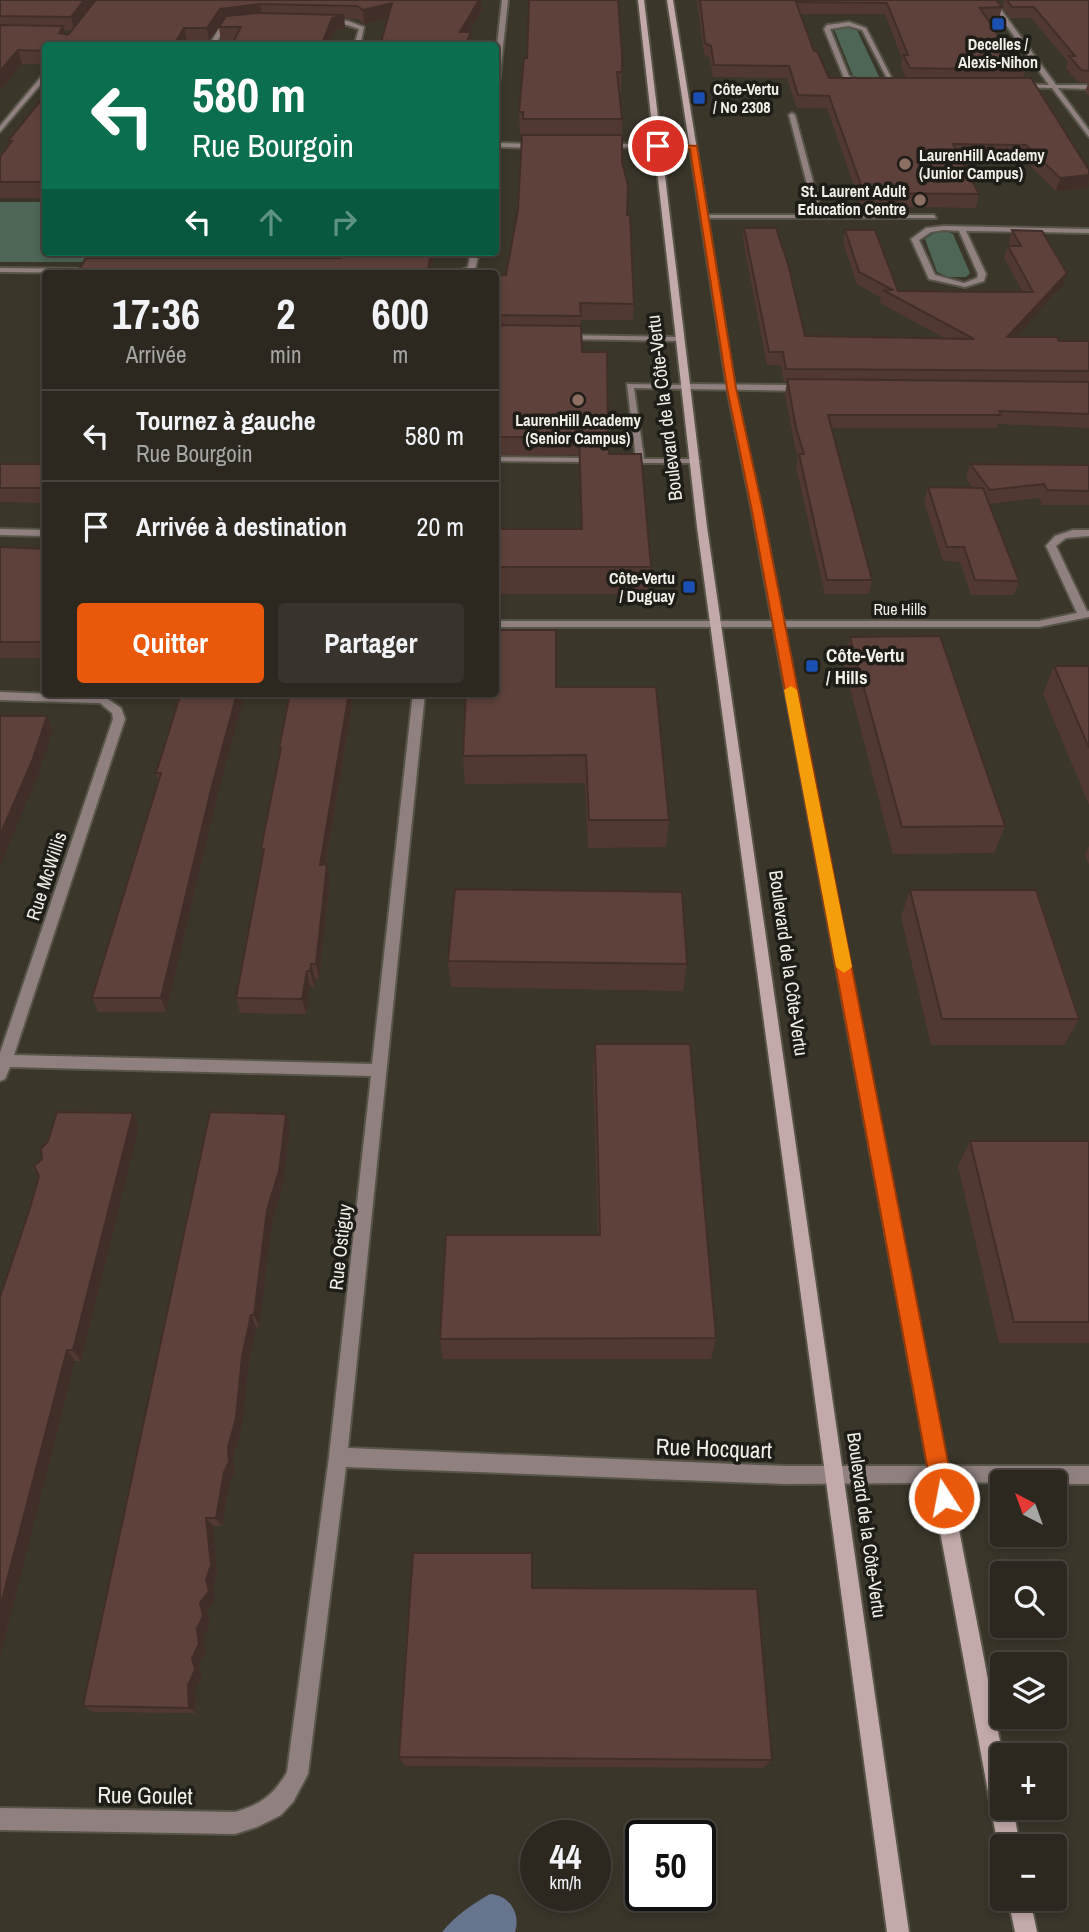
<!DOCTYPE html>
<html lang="fr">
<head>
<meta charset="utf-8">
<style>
  body { margin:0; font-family:"Archivo Narrow",sans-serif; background:#38342d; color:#f1f3f6; height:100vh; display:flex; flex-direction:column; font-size:26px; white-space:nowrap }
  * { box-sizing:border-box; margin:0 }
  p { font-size:23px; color:#a6a6a5 }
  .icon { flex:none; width:38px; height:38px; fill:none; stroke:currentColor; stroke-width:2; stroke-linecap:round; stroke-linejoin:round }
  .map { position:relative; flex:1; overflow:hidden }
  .side { position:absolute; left:42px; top:270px; width:457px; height:427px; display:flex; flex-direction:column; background:#2c2820; border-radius:7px; box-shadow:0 4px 10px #0003,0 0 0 2px #48443e }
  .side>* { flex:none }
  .guide { position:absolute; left:42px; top:42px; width:457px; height:214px; border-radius:7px; box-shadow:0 4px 10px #0003,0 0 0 2px #48443e; background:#0b6e4f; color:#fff; overflow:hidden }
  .needle { width:46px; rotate:319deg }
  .fabs { position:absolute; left:990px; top:1470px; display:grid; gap:14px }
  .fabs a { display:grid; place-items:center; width:77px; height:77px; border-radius:7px; background:#2c2820; box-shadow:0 4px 10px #0003,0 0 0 2px #48443e; font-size:35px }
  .speed { position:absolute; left:520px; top:1820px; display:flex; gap:14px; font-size:35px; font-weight:700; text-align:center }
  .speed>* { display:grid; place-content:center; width:91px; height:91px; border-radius:50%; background:#2c2820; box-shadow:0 4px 10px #0003,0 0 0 2px #48443e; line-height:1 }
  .speed small { font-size:18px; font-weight:400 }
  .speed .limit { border:4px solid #111; border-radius:10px; background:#fff; color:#111 }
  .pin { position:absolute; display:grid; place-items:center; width:60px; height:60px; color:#fff; margin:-30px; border:4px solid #fff; border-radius:50%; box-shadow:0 2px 7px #0007 }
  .me { position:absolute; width:77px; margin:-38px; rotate:349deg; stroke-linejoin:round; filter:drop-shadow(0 0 5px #0008) }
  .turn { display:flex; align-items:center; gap:24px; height:147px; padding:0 35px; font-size:32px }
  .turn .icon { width:91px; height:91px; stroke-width:2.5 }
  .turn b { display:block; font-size:49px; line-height:60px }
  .lanes { display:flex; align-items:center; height:66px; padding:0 35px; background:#0003; justify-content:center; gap:35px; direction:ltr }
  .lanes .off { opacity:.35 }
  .eta { display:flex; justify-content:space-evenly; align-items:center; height:119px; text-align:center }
  .eta b { font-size:42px; font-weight:700; line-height:49px }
  .cta { display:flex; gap:14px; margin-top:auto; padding:14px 35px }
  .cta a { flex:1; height:80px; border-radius:7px; background:#ea580c; color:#fff; font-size:28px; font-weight:700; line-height:80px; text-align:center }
  .cta a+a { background:#38342d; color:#f1f3f6 }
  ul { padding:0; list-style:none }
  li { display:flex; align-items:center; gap:21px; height:91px; padding:0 35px; border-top:2px solid #48443e }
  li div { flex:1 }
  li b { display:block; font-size:26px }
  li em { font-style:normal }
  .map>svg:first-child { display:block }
</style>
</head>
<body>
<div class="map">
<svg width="1089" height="1932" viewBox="0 0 1089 1932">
  <rect width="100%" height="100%" fill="#3a362a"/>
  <path fill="#4d6655" d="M842,26L857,30L882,83L853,76L834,29Z
    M0,202H45L46,252H89L83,262H0Z
    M946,231L953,234L970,273L966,277H948L937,272L925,239L934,233Z"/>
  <path fill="#66748e" d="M490,1894C509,1895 521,1913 515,1932H442C456,1915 471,1905 490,1894Z"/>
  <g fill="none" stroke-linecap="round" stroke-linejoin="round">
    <defs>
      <path id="lane" d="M792,113L795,115L822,215H934L936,218H702L704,215H815L789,115Z
        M562,335L680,337L684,339L680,341L565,339L561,337Z
        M627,384L689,385L690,387L686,389L634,388L644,459H696L700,461L699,463H622V459H636Z
        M495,457L593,458L597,460L593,462L495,461Z"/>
      <path id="street" d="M502,0H508L498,94L495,96V64Z
        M988,0H994L1056,85H1089V89L1058,88L1089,130V137L1052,88L1015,87L1017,84L1049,85Z
        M328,20L348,21L364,27L360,46H354L359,29L347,25L326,23Z
        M232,22L237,23L223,30L215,46H209L219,28Z
        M849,22L866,28L896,87L891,86L862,30L849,26L830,29L849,76L867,86L862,87L844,78L824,29L827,25Z
        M46,71V78L0,132V126Z
        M495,143L539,144L542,146L539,148L495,147Z
        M605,144H693L696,146L693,148L603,147Z
        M944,226L1089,229V233L966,231L986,274L984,281L965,287L929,279L911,239L926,228ZM944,230L959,231L978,274L977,278L964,283L935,275L919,240L931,232Z
        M471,252H479L475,270L465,273H454L468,267Z
        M0,268L97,269L101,271L98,273L0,272Z
        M686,384L804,385L808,388L804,391L683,389V385Z
        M0,529L46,530V536L0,535Z
        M1073,530H1089V536L1066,538L1056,546L1087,611H1089V617L1039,627H495V621H1039L1077,613L1046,546L1055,536Z
        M0,692L103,696L121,708L125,719L14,1055L372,1064L413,693H425L348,1448L785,1466H1089V1484H1055V1482L785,1484L346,1467L308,1774L293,1802L281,1815L257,1827L235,1834L0,1830V1808L235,1812C260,1805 274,1795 287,1772L329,1457L371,1076L10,1067L5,1079L0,1081V1053L113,719L112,713L100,703L0,700Z"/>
      <path id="secondary" d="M638,0H644L707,527L909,1932H887L697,527Z
        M667,0H673L735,388L762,511L1003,1757V1808H1013L1020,1846H1003V1854L998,1846L752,511L727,388Z
        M1008,1899H1030L1037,1932H1015Z"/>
    </defs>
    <use href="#lane" stroke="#575448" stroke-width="4"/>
    <use href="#street" stroke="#575448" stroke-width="4"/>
    <use href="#secondary" stroke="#575448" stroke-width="4"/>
    <use href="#lane" fill="#908080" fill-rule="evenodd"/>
    <use href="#street" fill="#908080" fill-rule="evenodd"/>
    <use href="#secondary" fill="#c3a9aa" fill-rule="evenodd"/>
  </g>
  <path fill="#523833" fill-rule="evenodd" d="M0,0H481L482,10L468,32H471V46H380L388,18L364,24L358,19H344L345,28L334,31L328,46H231L233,41H221L219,28L209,41H187L184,46H46V64H22L0,90ZM64,30H71L68,35L65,34Z
    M697,0H996L1002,7L999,19H987L1011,55L1025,70L1023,78L1089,170L1088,188L1056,191L1022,158L960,157L979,194L976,208L861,206L827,108H797L787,78L713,77L710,58L704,54ZM800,14H885L902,59L901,67L906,78H829L814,51Z
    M1004,0H1089V96L1085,92L1088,83L1078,82L1066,68L1068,62L1031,18H1010L1002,8Z
    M622,54L621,93H619L622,119V162L634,304L633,320H581L580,326L582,352L609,454L651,567L649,594H495V529H581L579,455H495V275H506L518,210L523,135L520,134L519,112Z
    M46,94V198H0V157L9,145L8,141Z
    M744,228L805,336L946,339L880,303L881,298L857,284L843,242L845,230L898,291L1023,292L1004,258L1008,246H1010L1009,243L1012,230L1063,285L1016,337L1059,341H1089V428L998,424L997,428H831L872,580L869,594H825L796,467L798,457L794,442L785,393L787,382H784L781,365H767L743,240Z
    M92,252H435L431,273L93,258Z
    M0,464H46V503L0,502Z
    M970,464L1089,465V505H1042L1039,498L989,504L1019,581L1014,595H971L960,562L943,561L924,502L928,487L973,488L966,478Z
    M0,547L46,549V658H0Z
    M850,637L1005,826L994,853L893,854L844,665Z
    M1054,666H1089V805L1043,694Z
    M556,687L669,820L666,847L588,848L585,783L465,784L463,756Z
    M181,693L215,805L166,1012H98L92,998L158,781L156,773Z
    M290,693H354L326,864H327L330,880L319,979H315L314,986H310L306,1014L240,1013L236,998L263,856L261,849L280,754L279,748Z
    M1089,846V865L1085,855Z
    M910,890L1079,1019L1064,1045H931L901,917Z
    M448,961L687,964L683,991L451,987Z
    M595,1044L716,1338L711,1359H443L440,1339L598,1235L593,1070Z
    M139,1126L81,1361H75L0,1656L30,1208L39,1176Z
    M290,1127L283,1184L272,1222L259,1327H256L248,1368L242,1428L233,1457L235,1472L230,1481L222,1526H213L217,1573L213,1587L215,1598L207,1611L210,1624L203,1636L206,1651L199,1665L202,1676L195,1691L196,1713L93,1712L83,1706Z
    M970,1141H1089V1343H999L958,1166Z
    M532,1588L772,1760L763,1768L405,1766L399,1757Z"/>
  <path fill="#422e29" d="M84,0H98L74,30L71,17Z
    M479,0H481L482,10L460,45V32Z
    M392,3L393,17L364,24L363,10Z
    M260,4L262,17L223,22L209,41L207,28L220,9Z
    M344,15L345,28L334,31L328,46H321L332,18Z
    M63,26L67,40L59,33Z
    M184,28L187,41L184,46H173Z
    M471,32V45L466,46L467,41Z
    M18,50L22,64L0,90V71Z
    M1089,175L1088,188L1056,191L1060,178Z
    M431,252H435L431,273H427Z
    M1067,273L1063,285L1004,350L1007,337Z
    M237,693H245L215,805L166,1012L161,998L211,790Z
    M349,693H354L323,880L320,865Z
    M47,716L53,731L38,775L0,866V835Z
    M327,864L330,880L319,979L316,964Z
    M311,964L315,979L314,986L310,971Z
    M307,971L310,986L306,1014L302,999Z
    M133,1113L139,1126L81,1361L73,1350Z
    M286,1114L290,1127L283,1184L272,1222L259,1327L254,1315L267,1210Z
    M251,1315L256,1327L248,1368L242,1428L233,1457L235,1472L230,1481L222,1526L216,1518L242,1357Z
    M67,1350L75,1361L0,1656V1607Z
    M206,1518L213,1526L217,1573L213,1587L215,1598L207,1611L210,1624L203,1636L206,1651L199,1665L202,1676L195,1691L196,1713L189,1708L188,1685L200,1603L206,1579Z"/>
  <path fill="#5f413b" stroke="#422e29" stroke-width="2" d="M0,0H84L71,17L0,16Z
    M96,0H479L460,32H471L467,41L466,46H380L392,3L363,10L357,6L260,4L220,9L207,28H184L173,46H46V51L18,50L0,71V25L63,26L59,33L68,35Z
    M529,0H618L622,54V72H617L622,119H523V112H519L524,58H527Z
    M700,0H996L1002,7L980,8L1011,55H1016L1025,70L910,68L903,55H908L887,3L796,2L814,51H817L829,78H1031L1089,170V175L1060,178L1026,145L953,144L979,194L864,193L829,96L798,95L789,66L714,65L711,46L705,43Z
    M1007,0H1089V71L1081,70L1069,56H1075L1034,7H1012Z
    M260,13L344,15L332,18L321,46H231L241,27H219L226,16Z
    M46,94V182H0V157L12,141H8Z
    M522,135H622V162L628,185L627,215H630L634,304L580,303L581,316L495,315V275H506L518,210Z
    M744,228H776L788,264L805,336L974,339L883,290H893L859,272L845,230H875L898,291L989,292H1033L1008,246H1021L1012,230L1042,231L1067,273L1007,337H1057L1059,341H1089V371L786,369L783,352H769Z
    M333,252H431L427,273H77L86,258H341L340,254Z
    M495,325L581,326L582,352H607L608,437H495Z
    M787,379L1089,382V414L999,411L1001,415H828L872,580H827L799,454H804L796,428Z
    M579,438H609V454H641L651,567H495V529H582Z
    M0,464H46V488H0Z
    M970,464L1089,465V491L1047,490L1044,484L990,490Z
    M928,487L983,488L1019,581L975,580L964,547H947Z
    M0,547L46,549V642H0Z
    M495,630H556V687H656L669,820H589L586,755L463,756L466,693H495Z
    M940,636L1005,826L902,827L850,637Z
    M1054,666H1089V748Z
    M181,693H237L211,790L161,998H92L161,773H156Z
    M290,693H349L320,865L327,864L316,964H311L310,971H307L302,999L236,998L264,849H261L281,748H279Z
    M0,716H47L32,761L0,835Z
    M455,889L682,892L687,964L448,961Z
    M910,890H1036L1079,1019H942Z
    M595,1044H690L716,1338L440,1339L446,1235H600Z
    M57,1112L133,1113L73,1350H67L0,1607V1297L30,1208L39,1176L34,1166L42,1159L41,1149L48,1141Z
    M210,1112L286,1114L279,1171L267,1210L254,1315H251L242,1357L236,1418L228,1447L229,1462L224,1472L216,1518H206L211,1565L206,1579L209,1591L200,1603L203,1616L197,1629L199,1644L192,1658L195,1670L188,1685L189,1708L83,1706Z
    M970,1141H1089V1322H1014Z
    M413,1553H532V1588L757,1589L772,1760L399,1757Z"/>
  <path fill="#ea580c" stroke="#983908" stroke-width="2" d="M658,144L697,146L736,388L763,511L955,1498L952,1506L944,1509L936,1506L933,1498L752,511L727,388L690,149L656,148Z"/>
  <path fill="#f59e0b" d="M791,686L797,690L852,967L844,973L836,967L784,690Z"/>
  <g fill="#1a4fb4" stroke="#1f1d18" stroke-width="2.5">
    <rect x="991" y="17" width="14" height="14" rx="3.5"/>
    <rect x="692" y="91" width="14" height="14" rx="3.5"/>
    <rect x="682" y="580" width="14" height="14" rx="3.5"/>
    <rect x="805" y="659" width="14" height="14" rx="3.5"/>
  </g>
  <g fill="#8d6e63" stroke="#1f1d18" stroke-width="2.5">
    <circle cx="905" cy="164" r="7"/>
    <circle cx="920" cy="200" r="7"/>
    <circle cx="578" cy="400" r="7"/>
  </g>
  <g text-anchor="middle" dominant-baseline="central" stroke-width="7" stroke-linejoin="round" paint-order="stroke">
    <g font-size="16" font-weight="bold" fill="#f2efe8" stroke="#1f1d18">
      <text x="998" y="44">Decelles /<tspan x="998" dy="18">Alexis-Nihon</tspan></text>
      <text x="713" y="89" text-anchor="start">Côte-Vertu<tspan x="713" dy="18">/ No 2308</tspan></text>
      <text x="919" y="155" text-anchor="start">LaurenHill Academy<tspan x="919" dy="18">(Junior Campus)</tspan></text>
      <text x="906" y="191" text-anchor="end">St. Laurent Adult<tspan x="906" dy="18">Education Centre</tspan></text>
      <text x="578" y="420">LaurenHill Academy<tspan x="578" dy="18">(Senior Campus)</tspan></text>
      <text x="675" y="578" text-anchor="end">Côte-Vertu<tspan x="675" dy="18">/ Duguay</tspan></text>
    </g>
    <g font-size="16" fill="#f2efe8" stroke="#1f1d18">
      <text x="900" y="609">Rue Hills</text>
    </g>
    <g font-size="19" fill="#f2efe8" stroke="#1f1d18">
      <text transform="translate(664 408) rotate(-97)">Boulevard de la Côte-Vertu</text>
      <text transform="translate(46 876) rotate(-72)">Rue McWillis</text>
      <text transform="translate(789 963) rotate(82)">Boulevard de la Côte-Vertu</text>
      <text transform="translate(340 1247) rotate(-84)">Rue Ostiguy</text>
      <text transform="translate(867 1525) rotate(82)">Boulevard de la Côte-Vertu</text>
    </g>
    <g font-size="19" font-weight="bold" fill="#f2efe8" stroke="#1f1d18" text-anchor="start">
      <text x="826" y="655">Côte-Vertu<tspan x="826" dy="22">/ Hills</tspan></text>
    </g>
    <g font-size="23" fill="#f2efe8" stroke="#1f1d18">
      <text transform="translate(714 1448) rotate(2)">Rue Hocquart</text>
      <text transform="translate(145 1795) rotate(1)">Rue Goulet</text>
    </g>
  </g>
</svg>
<div class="fabs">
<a><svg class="needle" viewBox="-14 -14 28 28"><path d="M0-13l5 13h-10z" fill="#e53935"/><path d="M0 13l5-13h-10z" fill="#a6a6a5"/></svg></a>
<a><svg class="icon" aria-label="search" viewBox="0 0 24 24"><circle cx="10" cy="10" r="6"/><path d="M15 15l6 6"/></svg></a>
<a><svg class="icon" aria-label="layers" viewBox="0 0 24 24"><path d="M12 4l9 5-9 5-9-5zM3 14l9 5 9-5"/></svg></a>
<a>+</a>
<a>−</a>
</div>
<div class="speed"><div>44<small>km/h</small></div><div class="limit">50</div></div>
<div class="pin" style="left:658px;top:146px;background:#d93025"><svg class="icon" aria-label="arrive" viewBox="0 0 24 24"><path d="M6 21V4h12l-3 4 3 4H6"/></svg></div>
<svg class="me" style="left:944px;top:1498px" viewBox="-20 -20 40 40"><circle r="17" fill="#ea580c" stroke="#fff" stroke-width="3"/><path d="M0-11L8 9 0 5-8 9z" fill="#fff"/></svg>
<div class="guide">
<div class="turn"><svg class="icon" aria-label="left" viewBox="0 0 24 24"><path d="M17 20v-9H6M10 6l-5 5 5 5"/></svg><div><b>580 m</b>Rue Bourgoin</div></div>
<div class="lanes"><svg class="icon" aria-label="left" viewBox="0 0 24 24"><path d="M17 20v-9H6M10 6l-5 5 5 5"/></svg><svg class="icon off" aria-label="ahead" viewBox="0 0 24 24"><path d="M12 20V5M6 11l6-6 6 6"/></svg><svg class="icon off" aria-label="right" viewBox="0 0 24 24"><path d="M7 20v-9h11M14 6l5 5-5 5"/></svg></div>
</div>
<section class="side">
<div class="eta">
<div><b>17:36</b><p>Arrivée</p></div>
<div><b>2</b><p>min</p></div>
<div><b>600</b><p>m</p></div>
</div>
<ul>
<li><svg class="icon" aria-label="left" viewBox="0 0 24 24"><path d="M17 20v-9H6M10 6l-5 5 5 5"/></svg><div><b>Tournez à gauche</b><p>Rue Bourgoin</p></div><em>580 m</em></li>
<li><svg class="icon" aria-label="arrive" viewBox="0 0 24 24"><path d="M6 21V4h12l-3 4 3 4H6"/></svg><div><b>Arrivée à destination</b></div><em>20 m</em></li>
</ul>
<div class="cta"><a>Quitter</a><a>Partager</a></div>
</section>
</div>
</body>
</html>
